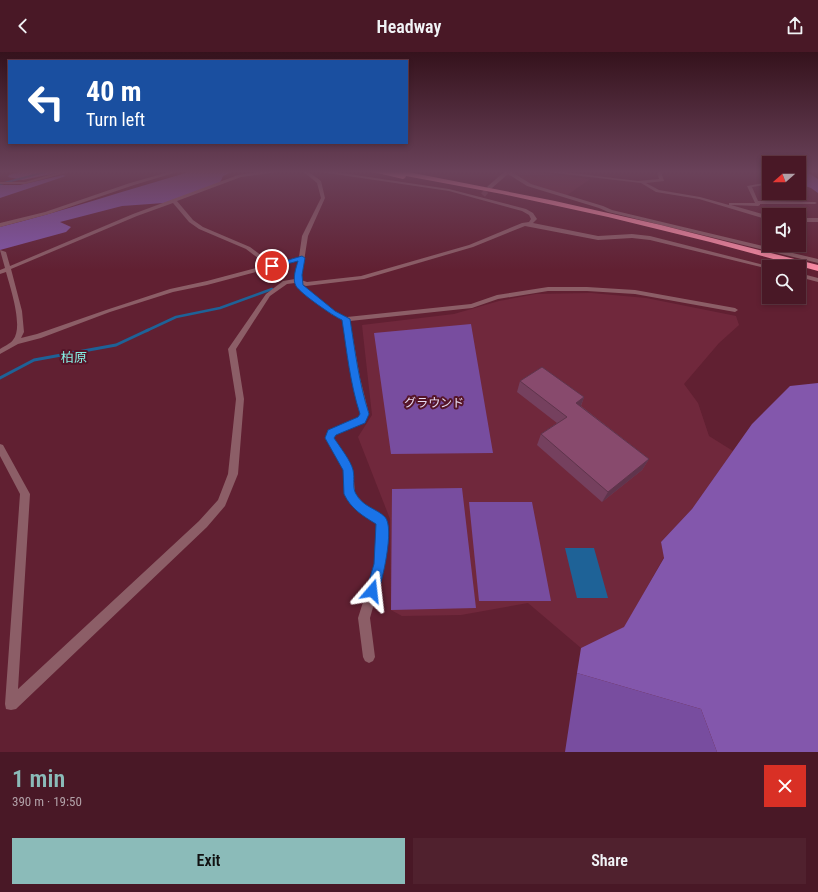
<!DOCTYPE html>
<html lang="en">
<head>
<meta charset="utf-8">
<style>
  body { margin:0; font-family:"Roboto Condensed","Noto Sans JP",sans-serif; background:#50212e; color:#f1f3f6; height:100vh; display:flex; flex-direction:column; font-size:15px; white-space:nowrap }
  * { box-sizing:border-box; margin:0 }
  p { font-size:13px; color:#b1a0a7 }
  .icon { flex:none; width:22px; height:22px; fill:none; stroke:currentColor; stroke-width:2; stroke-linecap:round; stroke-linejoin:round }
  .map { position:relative; height:700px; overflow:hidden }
  .panel { display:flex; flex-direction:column; background:#491826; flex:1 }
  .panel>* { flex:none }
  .hud { position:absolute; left:8px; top:8px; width:400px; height:84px; border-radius:0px; box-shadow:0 2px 6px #0003,0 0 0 1px #613743; background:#1a4fa0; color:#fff; overflow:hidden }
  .needle { width:26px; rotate:249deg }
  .buttons { position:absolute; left:762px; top:104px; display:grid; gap:8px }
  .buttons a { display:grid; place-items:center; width:44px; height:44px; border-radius:0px; background:#491826; box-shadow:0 2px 6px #0003,0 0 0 1px #613743; font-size:20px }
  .pin { position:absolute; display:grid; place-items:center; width:34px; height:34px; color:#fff; margin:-17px; border:2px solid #fff; border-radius:50%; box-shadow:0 1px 4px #0007 }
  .me { position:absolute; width:44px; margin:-22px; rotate:17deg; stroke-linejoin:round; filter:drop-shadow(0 0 3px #0008) }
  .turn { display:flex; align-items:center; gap:14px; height:84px; padding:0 12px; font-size:18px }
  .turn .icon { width:52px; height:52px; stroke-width:2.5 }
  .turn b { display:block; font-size:28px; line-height:34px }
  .round { display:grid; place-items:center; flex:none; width:42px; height:42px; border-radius:0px; background:#50212e }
  .head { display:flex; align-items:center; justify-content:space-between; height:68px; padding:0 12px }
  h1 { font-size:24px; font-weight:600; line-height:30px; color:#8bbbb9 }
  .primary-button { display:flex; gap:8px; margin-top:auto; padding:8px 12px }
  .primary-button a { flex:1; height:46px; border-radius:0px; background:#8bbbb9; color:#111; font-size:16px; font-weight:600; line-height:46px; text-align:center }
  .primary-button a+a { background:#50212e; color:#f1f3f6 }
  header { display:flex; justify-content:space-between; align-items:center; height:52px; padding:0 12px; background:#491826; font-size:18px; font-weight:600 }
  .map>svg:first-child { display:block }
</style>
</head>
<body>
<header><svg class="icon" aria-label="back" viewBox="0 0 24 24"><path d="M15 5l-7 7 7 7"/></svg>Headway<svg class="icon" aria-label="share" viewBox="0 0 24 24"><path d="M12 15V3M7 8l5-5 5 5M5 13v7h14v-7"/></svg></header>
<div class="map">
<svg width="818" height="700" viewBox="0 0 818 700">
  <rect width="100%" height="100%" fill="#612032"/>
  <path fill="#70283c" d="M515,120H535L590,127L566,144L530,132L512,122Z
    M591,241L646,246L736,264L739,273L719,291L684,332L698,351L709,384L733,399L692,457L661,490L664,505L624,576L581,596L528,551L461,563L402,564L391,558L390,467L358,385L372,363L362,273L454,262L499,249L536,242Z"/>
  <path fill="#784d9f" d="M471,272L493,401L391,402L374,281Z
    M462,436L476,556L391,558L392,437Z
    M469,450H532L551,549H479Z
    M577,621L701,657L717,700H565Z"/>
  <path fill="#8357ac" d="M18,120H61L23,128L8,125L9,123Z
    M189,120H232L223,124L220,131L164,151L122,154L60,170L71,175L66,180L0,198V175C64,159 126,138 189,120Z
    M799,120H807L818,127V141L811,136L799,132Z
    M63,123L66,124L0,146V133H20Z
    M818,331V700H717L701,657L577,621L581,596L624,575L664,506L661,490L692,457L752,372L790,334Z"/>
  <path fill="#1e6297" d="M565,496H594L608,546H577Z"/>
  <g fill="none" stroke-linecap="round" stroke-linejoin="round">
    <path stroke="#1e6297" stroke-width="2" d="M0,132L45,120"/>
    <path stroke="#1e6297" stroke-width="2.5" d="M146,279L176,265L220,256L272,237"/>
    <path stroke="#1e6297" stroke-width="3" d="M0,326L34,308L116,293L148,278"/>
    <path stroke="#783d4d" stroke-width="5" stroke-dasharray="5 2.5" stroke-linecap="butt" d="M483,143L490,135"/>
    <path fill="#8c5e67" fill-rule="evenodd" d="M60,120H69L25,132H0V130H25Z
      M169,120H177L134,133L49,162L0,175V171L45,160L130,131Z
      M260,120H277L241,125L177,149L193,168L203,175L250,195L273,212L299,205L302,184L321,146L317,131L304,120H309L321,129L325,146L308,184L301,228L307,230L361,224L469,193L522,171L529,170L531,167L529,163L522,159L449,139L321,120H335L449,137L526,157L533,161L537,167L533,171L598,184L632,182L650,184L772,215H769V217L650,188L632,186L598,188L525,174L473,195L364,227L306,234L303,233L335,260L347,265L471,252L497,243L548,235H587L635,238L735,256L738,258L735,260L635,242L587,239H548L498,247L472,256L350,269L360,326L369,362L364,370L335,383L333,386L353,418L355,441L367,456L384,466L388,476L385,512L370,566L375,605L373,609L369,611L365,609L363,605L358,566L375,512L378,476L377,472C363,464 352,457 345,442L344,418L325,386L329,379L358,366L361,362L352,326L343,268L331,262L297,234L295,231L287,232L270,244L236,297L244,347L238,422L225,454L207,475L16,657L11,658L6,657L5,652L20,442L0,404V392L3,393L30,442L18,637L199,469L218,448L228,422L236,347L228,297L266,242L283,229L295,227L298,209L207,233L173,240L110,260L41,286L18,292L0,302V297C4,294 10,292 13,288C24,275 10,235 6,220L0,222V218L5,216L0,198L6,200L10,214L133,162L238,123ZM173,151L189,170L199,177L246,197L267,213L207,229L170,237L106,258L37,282L21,286L24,280L22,259L11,217L137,164Z
      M504,120H512L531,132L603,154L612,158L818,207V211L608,160L599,156L527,134L508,122L492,136H488V134Z
      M547,120H564L638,129L659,127L657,120H661L664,129L646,131L659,138L700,145L729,153V151H755L747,134L769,130V132L752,135L758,149L815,150L817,151L815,152H760V153L758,154L731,153L769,164V168L699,147L656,140L641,131Z
      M799,166H818V170H799Z
      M799,221L818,226V230L799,225Z"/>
    <path fill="#f98ba4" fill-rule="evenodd" d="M373,120H408L555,149L661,173L818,213V219L710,190L608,165L502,142L406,124L405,126L403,127Z"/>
  </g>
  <path fill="#75405e" d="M520,329L584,345L581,354L649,407L642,418L602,450L537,393L541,382L557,371L517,340Z"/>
  <path fill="#5f344c" d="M584,345L580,356L576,351Z
    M649,407L642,418L602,450L608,440Z"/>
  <path fill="#884a6d" stroke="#5f344c" d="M542,315L584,345L576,351L649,407L608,440L541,382L567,365L520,329Z"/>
  <linearGradient id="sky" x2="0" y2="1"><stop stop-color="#35121c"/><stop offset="0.55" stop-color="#6a425a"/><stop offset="1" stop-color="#6a425a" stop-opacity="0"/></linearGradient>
  <rect width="818" height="218" fill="url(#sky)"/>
  <path fill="#1a73e8" stroke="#114b97" d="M302,204L305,206L302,223L303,233L335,259L350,267C355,299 359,331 369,362L365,371L336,383L334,386C340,395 351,409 353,418C355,426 352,436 356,442C363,455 376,456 385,465C395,476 382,530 377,544L372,545L368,544L366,539L374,512L376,472C363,464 351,457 344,442L343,418L325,386L328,378L358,365L360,362C350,331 347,300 342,268C333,264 301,242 296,234C292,227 296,216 298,209L272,216L268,214Z"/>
  <g text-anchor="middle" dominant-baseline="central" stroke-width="4" stroke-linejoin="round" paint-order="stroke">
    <g font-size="12" fill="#e7dcf3" stroke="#551528">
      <text x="434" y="351">グラウンド</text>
    </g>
    <g font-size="13" fill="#85efe3" stroke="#551528">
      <text x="74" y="305">柏原</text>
    </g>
  </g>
</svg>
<div class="buttons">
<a><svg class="needle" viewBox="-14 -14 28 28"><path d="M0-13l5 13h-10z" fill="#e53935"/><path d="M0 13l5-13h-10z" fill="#b1a0a7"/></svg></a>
<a><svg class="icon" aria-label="sound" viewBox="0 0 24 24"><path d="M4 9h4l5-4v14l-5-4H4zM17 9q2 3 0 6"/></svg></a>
<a><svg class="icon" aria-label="search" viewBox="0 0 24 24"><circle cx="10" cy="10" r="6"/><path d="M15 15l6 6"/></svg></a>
</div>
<div class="pin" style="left:272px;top:214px;background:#d93025"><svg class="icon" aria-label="arrive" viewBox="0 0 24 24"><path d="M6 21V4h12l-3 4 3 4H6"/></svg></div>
<svg class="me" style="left:372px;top:539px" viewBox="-20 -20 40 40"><path d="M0-17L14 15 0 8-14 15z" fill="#1a73e8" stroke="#fff" stroke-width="4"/></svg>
<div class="hud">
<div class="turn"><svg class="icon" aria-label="left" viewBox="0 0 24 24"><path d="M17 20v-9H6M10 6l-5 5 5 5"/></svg><div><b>40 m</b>Turn left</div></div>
</div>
</div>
<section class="panel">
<div class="head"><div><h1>1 min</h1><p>390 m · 19:50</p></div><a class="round" style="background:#d93025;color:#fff"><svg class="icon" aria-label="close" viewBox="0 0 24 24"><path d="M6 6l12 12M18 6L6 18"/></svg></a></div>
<div class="primary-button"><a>Exit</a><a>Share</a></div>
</section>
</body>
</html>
